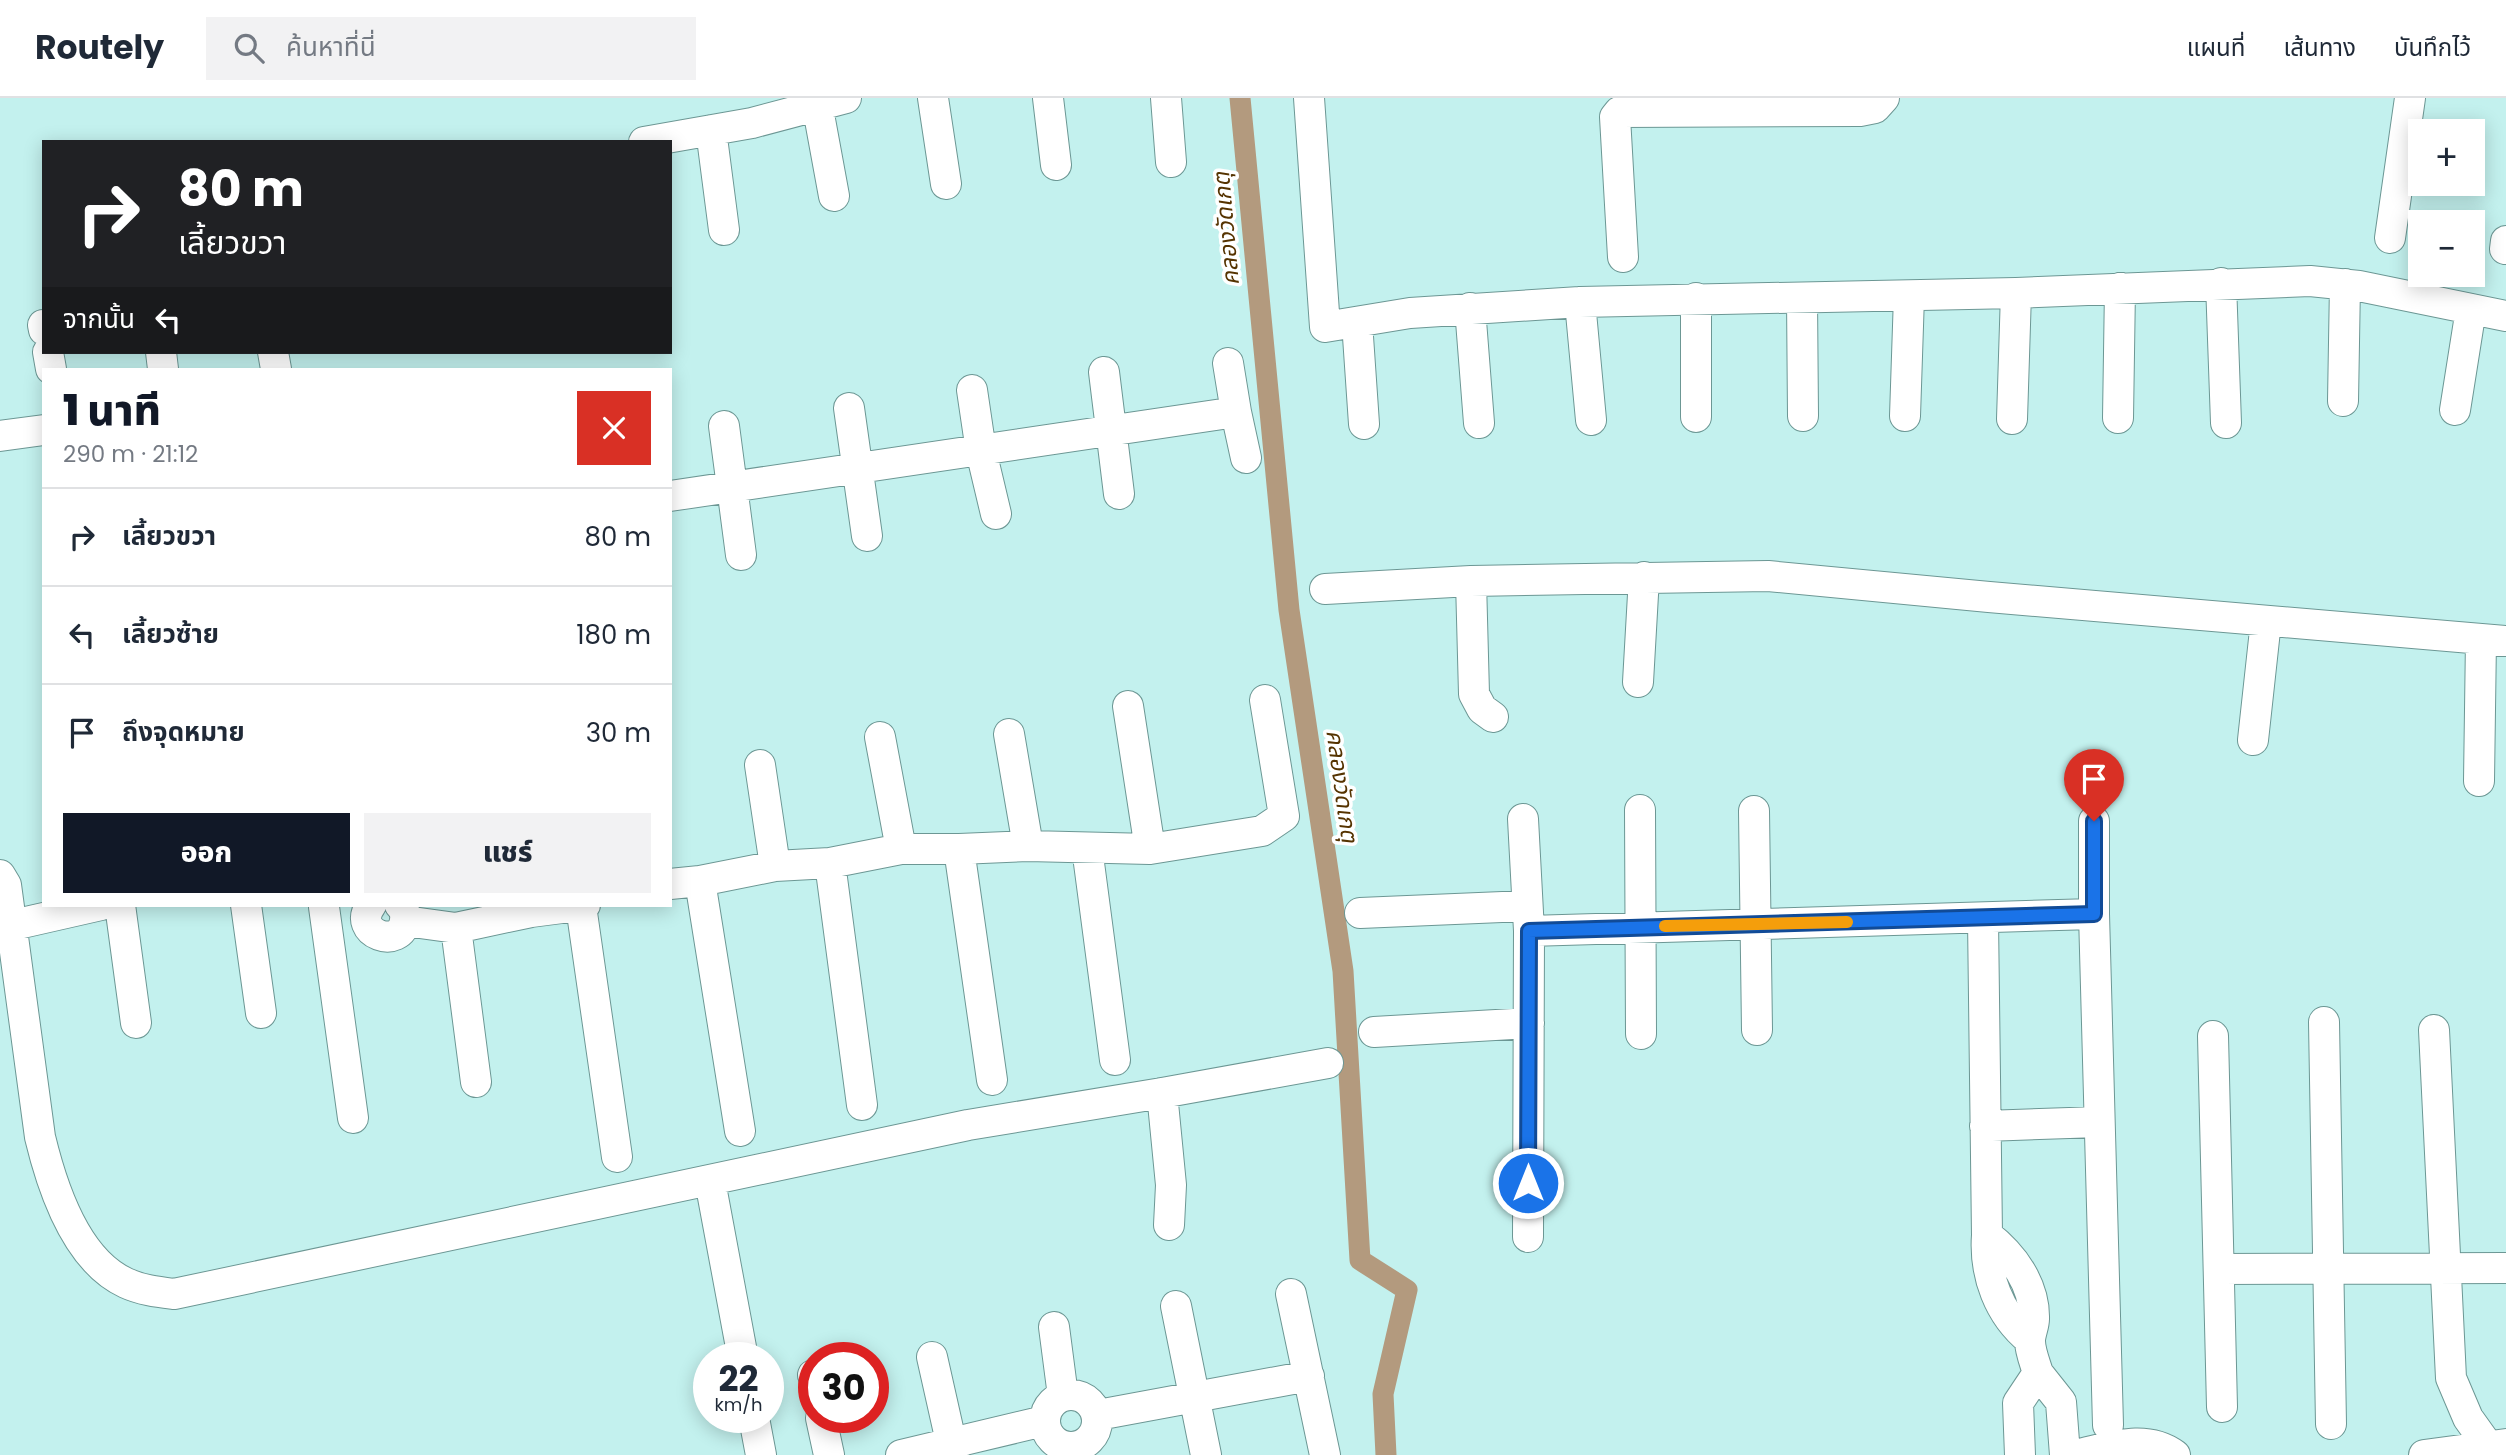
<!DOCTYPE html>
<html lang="th">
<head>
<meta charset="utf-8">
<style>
  body { margin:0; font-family:Poppins,"Noto Sans Thai",sans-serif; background:#f2f2f3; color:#1f2937; height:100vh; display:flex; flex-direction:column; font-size:26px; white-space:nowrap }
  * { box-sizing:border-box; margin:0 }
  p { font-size:23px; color:#747a83 }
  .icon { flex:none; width:38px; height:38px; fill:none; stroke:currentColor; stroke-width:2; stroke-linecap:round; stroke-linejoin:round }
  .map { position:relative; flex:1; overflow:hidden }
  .details { position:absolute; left:42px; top:270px; width:630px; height:539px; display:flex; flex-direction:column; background:#fff; border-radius:0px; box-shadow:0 4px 18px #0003 }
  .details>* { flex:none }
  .top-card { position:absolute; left:42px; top:42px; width:630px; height:214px; border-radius:0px; box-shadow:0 4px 18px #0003; background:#202124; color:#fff; overflow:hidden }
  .tools { position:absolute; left:2408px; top:21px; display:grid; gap:14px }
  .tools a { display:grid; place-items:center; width:77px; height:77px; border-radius:0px; background:#fff; box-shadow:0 4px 18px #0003; font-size:35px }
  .speed { position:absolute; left:693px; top:1244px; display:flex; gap:14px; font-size:35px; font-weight:700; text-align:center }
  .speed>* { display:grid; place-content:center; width:91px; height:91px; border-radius:50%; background:#fff; box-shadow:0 4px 18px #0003; line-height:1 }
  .speed small { font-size:18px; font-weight:400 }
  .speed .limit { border:10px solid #d22; background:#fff; color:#111 }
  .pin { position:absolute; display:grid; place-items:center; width:60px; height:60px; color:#fff; margin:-72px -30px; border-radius:50% 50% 50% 0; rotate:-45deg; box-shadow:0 0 7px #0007 }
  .pin .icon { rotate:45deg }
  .me { position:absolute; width:77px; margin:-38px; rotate:0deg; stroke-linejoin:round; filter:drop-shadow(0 0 5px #0008) }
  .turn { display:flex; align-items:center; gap:24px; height:147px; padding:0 21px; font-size:32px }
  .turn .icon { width:91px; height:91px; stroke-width:2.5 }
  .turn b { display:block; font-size:49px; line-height:60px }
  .then { display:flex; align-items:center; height:66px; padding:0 21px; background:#0003; gap:14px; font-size:26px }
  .round { display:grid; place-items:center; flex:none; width:74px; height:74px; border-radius:0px; background:#f2f2f3 }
  .summary { display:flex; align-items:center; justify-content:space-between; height:119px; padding:0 21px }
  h1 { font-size:42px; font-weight:800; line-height:52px; color:#111827 }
  .button { display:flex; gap:14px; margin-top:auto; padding:14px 21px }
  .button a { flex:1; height:80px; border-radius:0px; background:#111827; color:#fff; font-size:28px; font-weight:800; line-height:80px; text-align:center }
  .button a+a { background:#f2f2f3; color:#1f2937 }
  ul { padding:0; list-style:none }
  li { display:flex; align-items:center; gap:21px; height:98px; padding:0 21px; border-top:2px solid #e0e1e3 }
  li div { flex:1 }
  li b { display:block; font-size:26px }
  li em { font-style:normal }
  header { display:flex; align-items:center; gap:42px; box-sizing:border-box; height:98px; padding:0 35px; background:#fff; border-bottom:2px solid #e0e1e3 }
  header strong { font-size:33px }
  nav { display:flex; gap:38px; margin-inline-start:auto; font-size:24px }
  .search { width:490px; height:63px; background:#f2f2f3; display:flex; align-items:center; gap:18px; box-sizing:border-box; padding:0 24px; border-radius:0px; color:#747a83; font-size:26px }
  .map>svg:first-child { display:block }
</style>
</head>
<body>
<header>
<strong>Routely</strong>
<div class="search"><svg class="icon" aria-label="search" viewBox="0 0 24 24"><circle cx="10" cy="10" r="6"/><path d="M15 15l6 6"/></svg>ค้นหาที่นี่</div>
<nav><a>แผนที่</a><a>เส้นทาง</a><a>บันทึกไว้</a></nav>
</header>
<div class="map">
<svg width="2506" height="1357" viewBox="0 0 2506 1357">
  <rect width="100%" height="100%" fill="#c3f1ee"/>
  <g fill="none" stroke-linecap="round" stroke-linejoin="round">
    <path stroke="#b39a7e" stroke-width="21" d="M1240,0L1289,512L1343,873L1360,1162L1407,1192L1383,1296L1386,1357"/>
    <defs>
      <path id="minor" d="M816,0L834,98
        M933,0L946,86
        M1048,0L1056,67
        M1166,0L1171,64
        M1309,0L1325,229L1410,215L1580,204L2016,195L2310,183L2359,188L2506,218
        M711,32L724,132
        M644,44L752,25L846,0
        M2390,140L2410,0
        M2505,151L2506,143
        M1623,159L1615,19L1619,14L1860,13L1875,10L1884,0
        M2221,185L2226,325
        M1802,200L1803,318
        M1580,204L1591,322
        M1470,210L1479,325
        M1357,224L1364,326
        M43,227L44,232
        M48,254L51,271
        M161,254L163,271
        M273,254L276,271
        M1228,265L1236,314
        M1104,274L1119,396
        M972,292L981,353L996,416
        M2343,303L2345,186
        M849,310L867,438
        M2455,312L2471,211
        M1905,318L1909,198
        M1696,319V200
        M2118,320L2120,190
        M2012,321L2016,195
        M724,328L741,457
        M0,338L44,332
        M670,398L1236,314L1246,360
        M1471,483L1474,596L1482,611L1493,619
        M1325,491L1471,483L1768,478L1989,499L2506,543
        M1638,584L1644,479
        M1128,608L1150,751
        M1009,636L1028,748
        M880,639L901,751
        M2253,642L2266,523
        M760,667L775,768
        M2479,683L2481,541
        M1640,712L1641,936
        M1754,713L1757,932
        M1523,721L1529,833L1528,1139
        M2094,723V816L2108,1327
        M1087,750L1115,962
        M959,751L992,982
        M830,765L862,1007
        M0,777L6,787L40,1039C52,1089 76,1162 126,1185C141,1192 158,1194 174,1196L968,1027L1162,995L1328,965
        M670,786L700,783
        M120,807L136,925
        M246,807L261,915
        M371,807C350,836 402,853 405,822C406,816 404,811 400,807
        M581,808L617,1059
        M324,809L353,1020
        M1360,815L1527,808
        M1983,821L1987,1137
        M405,823L456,830L531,814L585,807
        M0,830L101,807
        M456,830L476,984
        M1529,833L2094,816
        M2324,924L2331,1326
        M2434,932L2451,1280L2468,1320L2488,1348L2492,1357
        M1374,934L1529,925
        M2213,938L2222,1309
        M1162,995L1171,1087L1169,1127
        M1985,1028L2099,1024
        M740,1033L700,783L775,768L830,765L901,751H959L1028,748L1150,751L1262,733L1284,718L1265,602
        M710,1083L743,1260
        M2219,1171L2506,1170
        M1291,1196L1325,1357
        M1176,1208L1206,1357
        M1054,1229L1063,1298
        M2030,1242C1999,1217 1984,1177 1987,1137C2013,1157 2035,1187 2034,1221C2034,1228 2030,1236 2030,1243C2030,1253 2035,1265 2038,1275
        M932,1259L954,1357
        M813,1277L814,1279
        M1045 1323a26 26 0 1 1 52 0a26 26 0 1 1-52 0Z
        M1098,1317L1309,1278
        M754,1320L761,1357
        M821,1320L829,1357
        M901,1357L1044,1323
        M2020,1357L2018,1305L2038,1275L2061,1304L2065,1357
        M2075,1357C2109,1350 2145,1335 2175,1357
        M2424,1357L2506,1346"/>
    </defs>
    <use href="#minor" stroke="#6c9794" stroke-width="32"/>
    <use href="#minor" stroke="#fff" stroke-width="30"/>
  </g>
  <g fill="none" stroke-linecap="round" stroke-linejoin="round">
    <defs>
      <path id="route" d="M1528,1085L1529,833L2094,816V723"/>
    </defs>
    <use href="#route" stroke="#114b97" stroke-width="18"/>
    <use href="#route" stroke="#1a73e8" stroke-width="12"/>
    <path stroke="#f59e0b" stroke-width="12" d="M1665,828L1847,824"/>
  </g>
  <g text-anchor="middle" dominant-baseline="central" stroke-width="7" stroke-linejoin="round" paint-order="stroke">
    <g font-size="23" font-style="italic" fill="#530" stroke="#fff">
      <text transform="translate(1226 131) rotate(-95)">คลองวัดเกตุ</text>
      <text transform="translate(1342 688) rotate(82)">คลองวัดเกตุ</text>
    </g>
  </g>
</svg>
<div class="tools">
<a>+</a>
<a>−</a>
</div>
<div class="speed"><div>22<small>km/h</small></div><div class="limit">30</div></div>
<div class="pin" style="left:2094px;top:723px;background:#d93025"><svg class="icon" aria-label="arrive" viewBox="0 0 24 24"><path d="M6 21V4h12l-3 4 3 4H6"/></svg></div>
<svg class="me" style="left:1528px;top:1085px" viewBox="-20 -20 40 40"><circle r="17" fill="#1a73e8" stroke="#fff" stroke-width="3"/><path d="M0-11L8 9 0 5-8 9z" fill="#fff"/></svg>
<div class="top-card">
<div class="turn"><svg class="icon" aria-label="right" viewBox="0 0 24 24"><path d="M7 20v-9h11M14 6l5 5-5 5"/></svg><div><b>80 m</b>เลี้ยวขวา</div></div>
<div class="then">จากนั้น<svg class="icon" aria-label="left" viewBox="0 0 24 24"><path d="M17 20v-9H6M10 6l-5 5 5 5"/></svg></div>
</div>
<section class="details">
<div class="summary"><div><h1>1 นาที</h1><p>290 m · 21:12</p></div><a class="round" style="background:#d93025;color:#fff"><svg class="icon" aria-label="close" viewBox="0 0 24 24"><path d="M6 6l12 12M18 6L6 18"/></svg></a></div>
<ul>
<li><svg class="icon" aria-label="right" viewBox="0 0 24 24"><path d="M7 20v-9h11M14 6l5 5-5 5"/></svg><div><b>เลี้ยวขวา</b></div><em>80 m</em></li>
<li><svg class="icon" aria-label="left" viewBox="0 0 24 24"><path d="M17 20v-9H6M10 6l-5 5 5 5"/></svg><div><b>เลี้ยวซ้าย</b></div><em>180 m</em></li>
<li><svg class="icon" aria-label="arrive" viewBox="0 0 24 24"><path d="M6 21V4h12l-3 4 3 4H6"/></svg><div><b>ถึงจุดหมาย</b></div><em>30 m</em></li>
</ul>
<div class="button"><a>ออก</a><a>แชร์</a></div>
</section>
</div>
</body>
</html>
